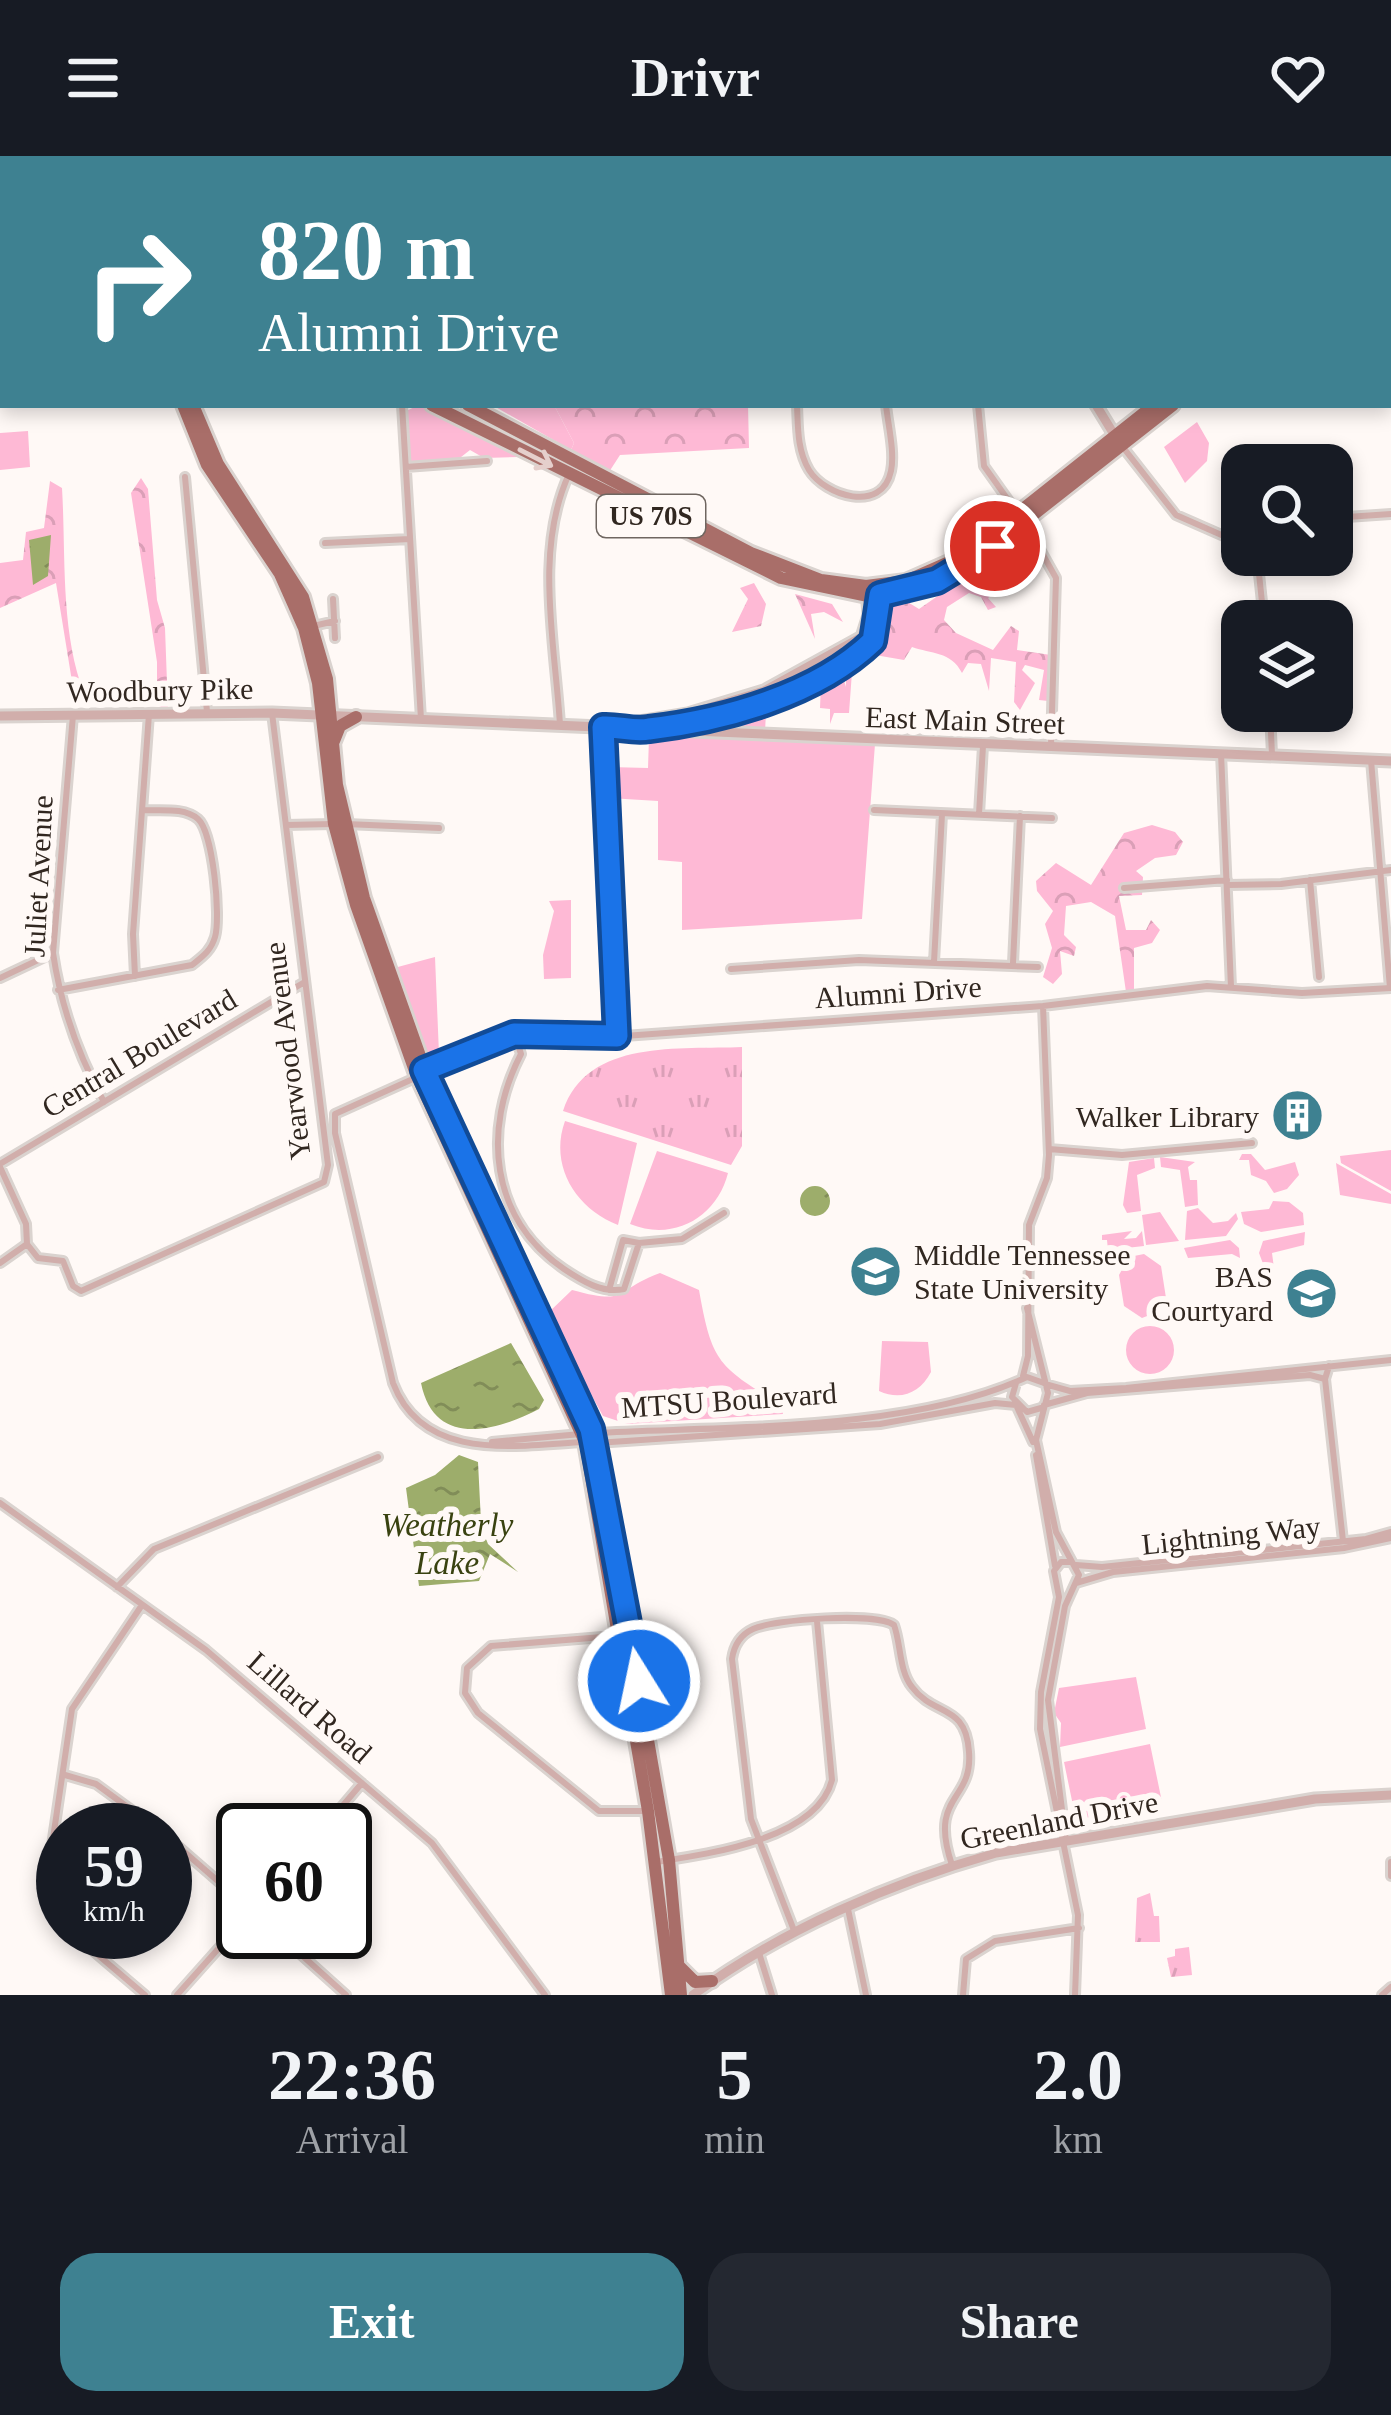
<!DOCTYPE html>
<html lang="en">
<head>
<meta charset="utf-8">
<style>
  body { margin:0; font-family:"Times New Roman",serif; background:#242831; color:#f1f3f6; height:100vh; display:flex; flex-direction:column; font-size:45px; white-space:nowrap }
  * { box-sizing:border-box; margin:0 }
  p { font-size:39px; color:#9ea1a6 }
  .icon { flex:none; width:66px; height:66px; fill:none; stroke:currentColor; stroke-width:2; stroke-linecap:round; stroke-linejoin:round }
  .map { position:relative; height:1839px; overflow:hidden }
  .sheet { display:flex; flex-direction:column; background:#171b24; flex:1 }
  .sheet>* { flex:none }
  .top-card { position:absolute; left:0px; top:0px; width:1392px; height:252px; box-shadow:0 6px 18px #0003; background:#3e8191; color:#fff; overflow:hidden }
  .fabs { position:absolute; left:1221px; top:288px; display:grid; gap:24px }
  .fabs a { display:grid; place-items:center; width:132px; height:132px; border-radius:24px; background:#171b24; box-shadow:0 6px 18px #0003; font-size:60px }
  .speed { position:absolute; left:36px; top:1647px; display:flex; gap:24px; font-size:60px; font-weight:700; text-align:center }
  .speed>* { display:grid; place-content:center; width:156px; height:156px; border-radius:50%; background:#171b24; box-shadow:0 6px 18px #0003; line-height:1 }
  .speed small { font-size:30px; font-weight:400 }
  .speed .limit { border:6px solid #111; border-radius:18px; background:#fff; color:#111 }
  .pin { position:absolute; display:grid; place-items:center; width:102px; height:102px; color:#fff; margin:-51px; border:6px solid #fff; border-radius:50%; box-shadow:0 3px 12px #0007 }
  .me { position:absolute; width:132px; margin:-66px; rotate:350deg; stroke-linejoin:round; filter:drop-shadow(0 0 9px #0008) }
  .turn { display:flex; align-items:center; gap:42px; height:252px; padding:0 60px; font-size:54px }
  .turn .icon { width:156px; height:156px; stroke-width:2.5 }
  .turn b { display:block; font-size:84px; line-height:102px }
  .eta { display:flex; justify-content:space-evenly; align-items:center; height:204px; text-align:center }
  .eta b { font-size:72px; font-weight:600; line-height:84px }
  .button { display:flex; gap:24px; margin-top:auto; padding:24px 60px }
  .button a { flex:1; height:138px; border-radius:36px; background:#3e8191; color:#fff; font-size:48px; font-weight:600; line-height:138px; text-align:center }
  .button a+a { background:#242831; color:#f1f3f6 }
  header { display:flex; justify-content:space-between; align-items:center; height:156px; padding:0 60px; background:#171b24; font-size:54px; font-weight:600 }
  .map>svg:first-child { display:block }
</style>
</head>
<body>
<header><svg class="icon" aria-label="menu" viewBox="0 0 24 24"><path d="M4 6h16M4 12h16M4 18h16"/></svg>Drivr<svg class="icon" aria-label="heart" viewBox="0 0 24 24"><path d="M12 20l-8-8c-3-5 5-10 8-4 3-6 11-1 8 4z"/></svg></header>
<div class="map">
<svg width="1391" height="1839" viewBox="0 0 1391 1839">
  <defs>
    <pattern id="forest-crowns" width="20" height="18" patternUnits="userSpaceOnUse" patternTransform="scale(3)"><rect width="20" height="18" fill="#feb9d5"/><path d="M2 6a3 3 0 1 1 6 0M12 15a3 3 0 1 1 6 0" fill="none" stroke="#da9fb7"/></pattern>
    <pattern id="park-tufts" width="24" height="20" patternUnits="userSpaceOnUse" patternTransform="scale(3)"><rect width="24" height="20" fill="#feb9d5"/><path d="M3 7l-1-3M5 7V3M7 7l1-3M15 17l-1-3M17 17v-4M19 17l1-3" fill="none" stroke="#da9fb7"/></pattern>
    <pattern id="water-ripples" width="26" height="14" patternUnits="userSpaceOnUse" patternTransform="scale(3)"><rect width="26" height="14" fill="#9dad6b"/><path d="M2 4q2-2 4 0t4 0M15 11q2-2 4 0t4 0" fill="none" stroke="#818d58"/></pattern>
  </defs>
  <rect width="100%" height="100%" fill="#fff9f6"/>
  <path fill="#feb9d5" d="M392,0H636V3H392Z
    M419,249L519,301L484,302L470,294L456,305L410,307L406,255Z
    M492,249H554L574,287L571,294Z
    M1197,266L1209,287L1207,305L1185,327L1164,291Z
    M28,275L30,311L0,314V277Z
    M846,512L852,516L849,557H834L830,568V553L820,552L821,527L841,514L846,531Z
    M761,551L766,556L765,576L702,569Z
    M655,578L875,588L862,763L682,774V706L658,704V645L609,642V611L648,612L649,582Z
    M571,744V822L544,823L543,799L554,755L549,745Z
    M435,801L439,898L432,901L423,895L394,812Z
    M565,965L637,987L618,1069C575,1052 549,1009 565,965Z
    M1391,994V1035L1341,1007L1340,1000Z
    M657,995L728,1017C717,1061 674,1086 630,1068Z
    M1242,998H1251L1265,1014L1295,1006L1299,1019L1287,1033L1274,1037L1266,1025L1251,1019L1249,1004H1239Z
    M1160,1001L1195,1006L1188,1011L1190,1024H1197L1198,1049L1185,1051L1180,1014L1161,1011Z
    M1154,1002L1155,1012L1137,1019L1141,1055L1127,1057L1123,1049L1129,1006Z
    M1336,1007L1391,1038V1048L1340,1039Z
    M1273,1045L1289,1046L1303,1057L1304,1069L1261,1076L1244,1068L1241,1056L1269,1053Z
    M1198,1052L1213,1067L1228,1065L1236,1057L1238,1063L1226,1080L1185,1084L1187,1055Z
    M1160,1056L1179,1085L1146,1089L1142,1059Z
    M1132,1075L1124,1083L1136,1082L1142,1075L1144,1090L1108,1094L1107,1084H1102V1079Z
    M1305,1076L1304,1089L1272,1097L1275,1120L1268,1121L1259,1097L1263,1085Z
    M1230,1084L1239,1092L1240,1102L1232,1098L1188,1102L1184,1092Z
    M1144,1098L1161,1110L1166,1142L1160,1155L1142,1162L1124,1150L1119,1119L1129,1101Z
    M660,1117L699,1134C712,1207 718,1210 781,1249L783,1258L627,1268L603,1260L547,1158L572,1134C631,1150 613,1134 660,1117Z
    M1126 1194a24 24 0 1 1 48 0a24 24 0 1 1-48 0Z
    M882,1185L928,1186L931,1216C920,1237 901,1245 879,1235Z
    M1136,1521L1146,1573L1060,1591L1061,1567L1054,1557L1059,1532Z
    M1150,1588L1162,1646L1076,1664L1064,1606Z"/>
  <path fill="url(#forest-crowns)" d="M554,249H748L749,292L620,299L609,316L571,294L574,287Z
    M141,322L148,333L157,444L165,472L168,554L157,550V506L131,337Z
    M50,325L62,332C66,397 60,475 84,537L75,544L56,427L0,452V407L23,404L26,376L44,372Z
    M991,403L995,413L979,425L982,431L999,433L988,442L996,451L988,454L981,441L969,437L947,451L944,464L956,477L993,494L1011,470L1019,475L1017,494L1051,499L1048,545L1039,544L1044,514L1025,509L1022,514L1035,527L1020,554L1014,546L1016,506L991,502L989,535L981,508L968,507L962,517C951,495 931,498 912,491L904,504L875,499L890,472V450L906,445L919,453Z
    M754,427L766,448L761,470L732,476L748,443L740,432Z
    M795,438L832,448L843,466L824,456L811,458L815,483Z
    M1152,669L1175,676L1183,686L1176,699L1155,702L1136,715L1143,721L1142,739L1119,740L1126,774H1146L1151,764L1160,774L1152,787L1134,792V834L1126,836L1115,760L1091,746L1066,750L1064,779L1076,791L1074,800L1060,795L1062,818L1053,828L1043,821L1052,792L1045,768L1053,755L1037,735L1036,725L1056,707L1091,729L1124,677Z"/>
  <path fill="url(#park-tufts)" d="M742,891V990L731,1009L563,955C587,882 681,894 742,891Z
    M1150,1737L1154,1760H1159L1160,1786H1135L1137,1742Z
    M1189,1791L1192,1819L1171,1821L1167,1802L1175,1800V1793Z"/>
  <path fill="url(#water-ripples)" d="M51,379L48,420L33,429L29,384Z
    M800 1045a15 15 0 1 1 30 0a15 15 0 1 1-30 0Z
    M511,1187L544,1244L539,1253C495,1276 434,1292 421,1227Z
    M459,1299L478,1306L481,1366L487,1365L481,1370L488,1388L518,1416L490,1398L479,1425L419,1430L406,1332L435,1319Z"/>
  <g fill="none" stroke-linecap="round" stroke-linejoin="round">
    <defs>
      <path id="minor" d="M386,0L387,3
        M802,0L804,3
        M1370,0L1371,3
        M932,3L939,0
        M1274,3L1281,0
        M1389,40L1391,44
        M402,249L421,563
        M797,249C798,270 797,294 809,314C825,340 882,358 891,315C895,296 888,269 886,249
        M978,249L984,310L1016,355
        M1122,290L1176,359L1242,388
        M406,311L487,305
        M185,321L207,556
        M1332,362L1391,358
        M1024,365L1056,422L1051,589
        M325,387L410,383
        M1257,399L1264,465
        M333,443L335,482
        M309,471L335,465
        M1270,555L1272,599
        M73,559L53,797C61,851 78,899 104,946
        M560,569C555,487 534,394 569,318
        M603,571L617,879
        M1221,597L1231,831
        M1371,604L1390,832
        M874,654L1052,662
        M979,658L983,590
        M346,668L439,672
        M286,669L333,668
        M1310,724L1319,821
        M1228,729L1281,728L1391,714
        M1124,732L1227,724
        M934,806L942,658
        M1013,807L1020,660
        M731,813L859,804L1038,811
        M135,820L133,778L149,558
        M0,822L53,797
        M58,834L192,809C202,801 211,795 215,781C221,761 213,676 198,663C184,651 161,655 143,654
        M515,879L521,898C482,973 490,1063 564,1113C582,1125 603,1138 624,1133L639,1087L623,1084L609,1134
        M1049,993L1122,999L1252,987
        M0,1008L303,827
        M0,1011L26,1068L27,1088
        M639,1087L682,1083L724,1057
        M27,1088L38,1102L63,1105L73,1130L81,1135L324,1026L328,1009L272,557
        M0,1107L27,1088
        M1027,1152L1048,1237L1036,1284L1056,1376L1079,1419L1065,1450L1048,1544L1066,1685
        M1329,1210L1325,1223L1343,1385
        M1023,1220L1028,1200L1029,1069L1047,1022L1049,999L1043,850
        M1016,1227L1012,1241L1027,1256L1041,1252
        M1045,1228L1070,1235L1126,1232L1391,1204
        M1044,1249L1087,1237L1310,1219L1325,1223
        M1017,1251L1033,1286
        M594,1277C725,1270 909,1276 1027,1221L1044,1227
        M492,1286L581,1278
        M583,1286C514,1290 423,1306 393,1227L335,977V958L515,877L624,880L1043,850L1207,830L1302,837L1391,832
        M596,1287L880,1268L995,1247L1016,1249
        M1036,1299L1055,1410
        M0,1347L206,1494L432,1687L545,1839
        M1071,1406H1061L1054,1415L1059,1441L1041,1536L1040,1573L1078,1759L1075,1839
        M1076,1409L1102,1411L1366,1383L1391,1376
        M1076,1427L1113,1416L1344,1392L1391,1382
        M117,1431L154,1393L378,1301
        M615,1480L491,1490L467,1512L465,1537L478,1557L599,1655H648
        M65,1619L96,1628L159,1674
        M322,1674L362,1627
        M165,1679L243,1747
        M656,1706C709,1698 817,1683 832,1624L817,1465
        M1391,1706V1720
        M848,1753L866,1839
        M63,1769L49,1752L45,1737L72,1553L142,1449
        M71,1776L145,1839
        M276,1776L346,1839
        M795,1777L751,1663L732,1503C734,1489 740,1479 753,1473C775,1463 876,1456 894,1469C901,1488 899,1515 912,1531C934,1561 966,1547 969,1596C973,1647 928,1638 952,1709
        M759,1797L772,1839
        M177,1839L243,1765
        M963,1839L966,1803L995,1785L1079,1772
        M1382,1839L1391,1831"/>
      <path id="tertiary" d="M1072,0V3
        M1096,249L1118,285
        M0,560L272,557L1391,605
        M615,570L688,558L764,535L862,481L869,459L867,435
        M662,571C733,558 818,537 873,485L879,434
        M693,1839C782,1774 890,1727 996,1697L1315,1643L1391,1639"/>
      <path id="primary" d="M1389,80L1391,79
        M1389,93L1391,92
        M183,249L207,309L280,418L304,472L318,527L334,668L356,749L416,918L585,1286L648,1655L671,1839
        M193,249L218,308L303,441L327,523L337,629L364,742L425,914L596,1287L669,1704L681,1839
        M432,249L781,422L867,440L905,435L968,410L1173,249
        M468,249L751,397L821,424L866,430L906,425L965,399L1154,249
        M334,585L340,570L356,561
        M679,1810L695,1826L712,1825"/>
      <path id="trunk" d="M133,0L135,3
        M146,0L147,3
        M0,149H3
        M0,167H3"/>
    </defs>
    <use href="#minor" stroke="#dad3cf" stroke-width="12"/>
    <use href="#tertiary" stroke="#dad3cf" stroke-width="15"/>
    <use href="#primary" stroke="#dad3cf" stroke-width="18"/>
    <use href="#trunk" stroke="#dad3cf" stroke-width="20"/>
    <use href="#minor" stroke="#d1aeab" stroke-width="6"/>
    <use href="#tertiary" stroke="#d1aeab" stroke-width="9"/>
    <use href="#primary" stroke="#a96e69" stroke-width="12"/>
    <use href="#trunk" stroke="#a2625e" stroke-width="14"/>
  </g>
  <defs><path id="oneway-shaft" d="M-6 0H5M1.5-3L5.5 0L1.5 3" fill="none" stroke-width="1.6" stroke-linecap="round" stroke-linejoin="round" transform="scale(3)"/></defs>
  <use stroke="#e5cfcc" href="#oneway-shaft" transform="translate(536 302) rotate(27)"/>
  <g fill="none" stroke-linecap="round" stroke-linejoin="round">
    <defs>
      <path id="route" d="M639,1525L591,1273L424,914L514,878L617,880L603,571C619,570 633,576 649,573C724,564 817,539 873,485L880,439L937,425L995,390"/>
    </defs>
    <use href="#route" stroke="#114b97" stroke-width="30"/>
    <use href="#route" stroke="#1a73e8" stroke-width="21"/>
  </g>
  <defs>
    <symbol id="building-disc" viewBox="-11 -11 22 22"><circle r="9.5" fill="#3e8191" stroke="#fff9f6"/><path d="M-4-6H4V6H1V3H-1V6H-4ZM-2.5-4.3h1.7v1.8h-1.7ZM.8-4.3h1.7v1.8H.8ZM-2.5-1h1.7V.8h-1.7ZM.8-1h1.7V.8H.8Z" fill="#fff"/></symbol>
    <symbol id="university-disc" viewBox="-11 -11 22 22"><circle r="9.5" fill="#3e8191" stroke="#fff9f6"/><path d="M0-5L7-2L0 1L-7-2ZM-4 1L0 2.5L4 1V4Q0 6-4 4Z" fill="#fff"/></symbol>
  </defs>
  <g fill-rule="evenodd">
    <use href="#building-disc" x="1268" y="930" width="59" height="59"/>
    <use href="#university-disc" x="846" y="1086" width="59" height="59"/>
    <use href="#university-disc" x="1282" y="1108" width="59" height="59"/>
  </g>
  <g text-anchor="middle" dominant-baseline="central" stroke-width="12" stroke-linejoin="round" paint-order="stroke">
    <rect fill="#fff9f6" stroke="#6f6660" stroke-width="3" x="597" y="339" width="108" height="42" rx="9"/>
    <g font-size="27" font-weight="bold" fill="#312720">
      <text x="651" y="360">US 70S</text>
    </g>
    <g font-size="30" fill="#312720" stroke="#fff9f6">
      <text transform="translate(160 534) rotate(-1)">Woodbury Pike</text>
      <text transform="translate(965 564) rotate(2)">East Main Street</text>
      <text transform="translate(38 720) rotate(-87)">Juliet Avenue</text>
      <text transform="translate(898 836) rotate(-4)">Alumni Drive</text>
      <text transform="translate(287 895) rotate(-97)">Yearwood Avenue</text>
      <text transform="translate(139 897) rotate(-31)">Central Boulevard</text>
      <text transform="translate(729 1244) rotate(-4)">MTSU Boulevard</text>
      <text transform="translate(1231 1379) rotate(-6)">Lightning Way</text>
      <text transform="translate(310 1551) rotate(41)">Lillard Road</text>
      <text transform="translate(1059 1664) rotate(-11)">Greenland Drive</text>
    </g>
    <g font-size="30" fill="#312720" stroke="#fff9f6" text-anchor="end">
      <text x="1259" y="960">Walker Library</text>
      <text x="914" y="1098" text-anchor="start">Middle Tennessee<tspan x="914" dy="34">State University</tspan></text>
      <text x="1273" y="1120">BAS<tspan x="1273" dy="34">Courtyard</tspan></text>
    </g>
    <g font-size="33" font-style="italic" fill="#394210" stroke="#fff9f6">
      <text x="447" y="1369">Weatherly<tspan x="447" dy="38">Lake</tspan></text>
    </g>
  </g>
</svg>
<div class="fabs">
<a><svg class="icon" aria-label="search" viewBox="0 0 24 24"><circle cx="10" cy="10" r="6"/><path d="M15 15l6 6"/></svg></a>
<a><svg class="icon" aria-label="layers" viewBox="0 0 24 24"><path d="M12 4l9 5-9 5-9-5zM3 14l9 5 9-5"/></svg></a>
</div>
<div class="speed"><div>59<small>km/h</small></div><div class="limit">60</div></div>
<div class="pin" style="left:995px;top:390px;background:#d93025"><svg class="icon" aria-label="arrive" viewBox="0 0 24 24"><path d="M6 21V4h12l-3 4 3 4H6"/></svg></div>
<svg class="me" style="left:639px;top:1525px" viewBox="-20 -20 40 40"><circle r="17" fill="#1a73e8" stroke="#fff" stroke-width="3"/><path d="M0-11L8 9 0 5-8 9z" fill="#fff"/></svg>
<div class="top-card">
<div class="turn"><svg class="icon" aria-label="right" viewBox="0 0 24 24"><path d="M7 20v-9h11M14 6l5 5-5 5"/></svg><div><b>820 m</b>Alumni Drive</div></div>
</div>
</div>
<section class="sheet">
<div class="eta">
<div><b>22:36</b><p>Arrival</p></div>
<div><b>5</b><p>min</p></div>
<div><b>2.0</b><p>km</p></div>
</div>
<div class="button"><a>Exit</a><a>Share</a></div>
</section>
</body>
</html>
